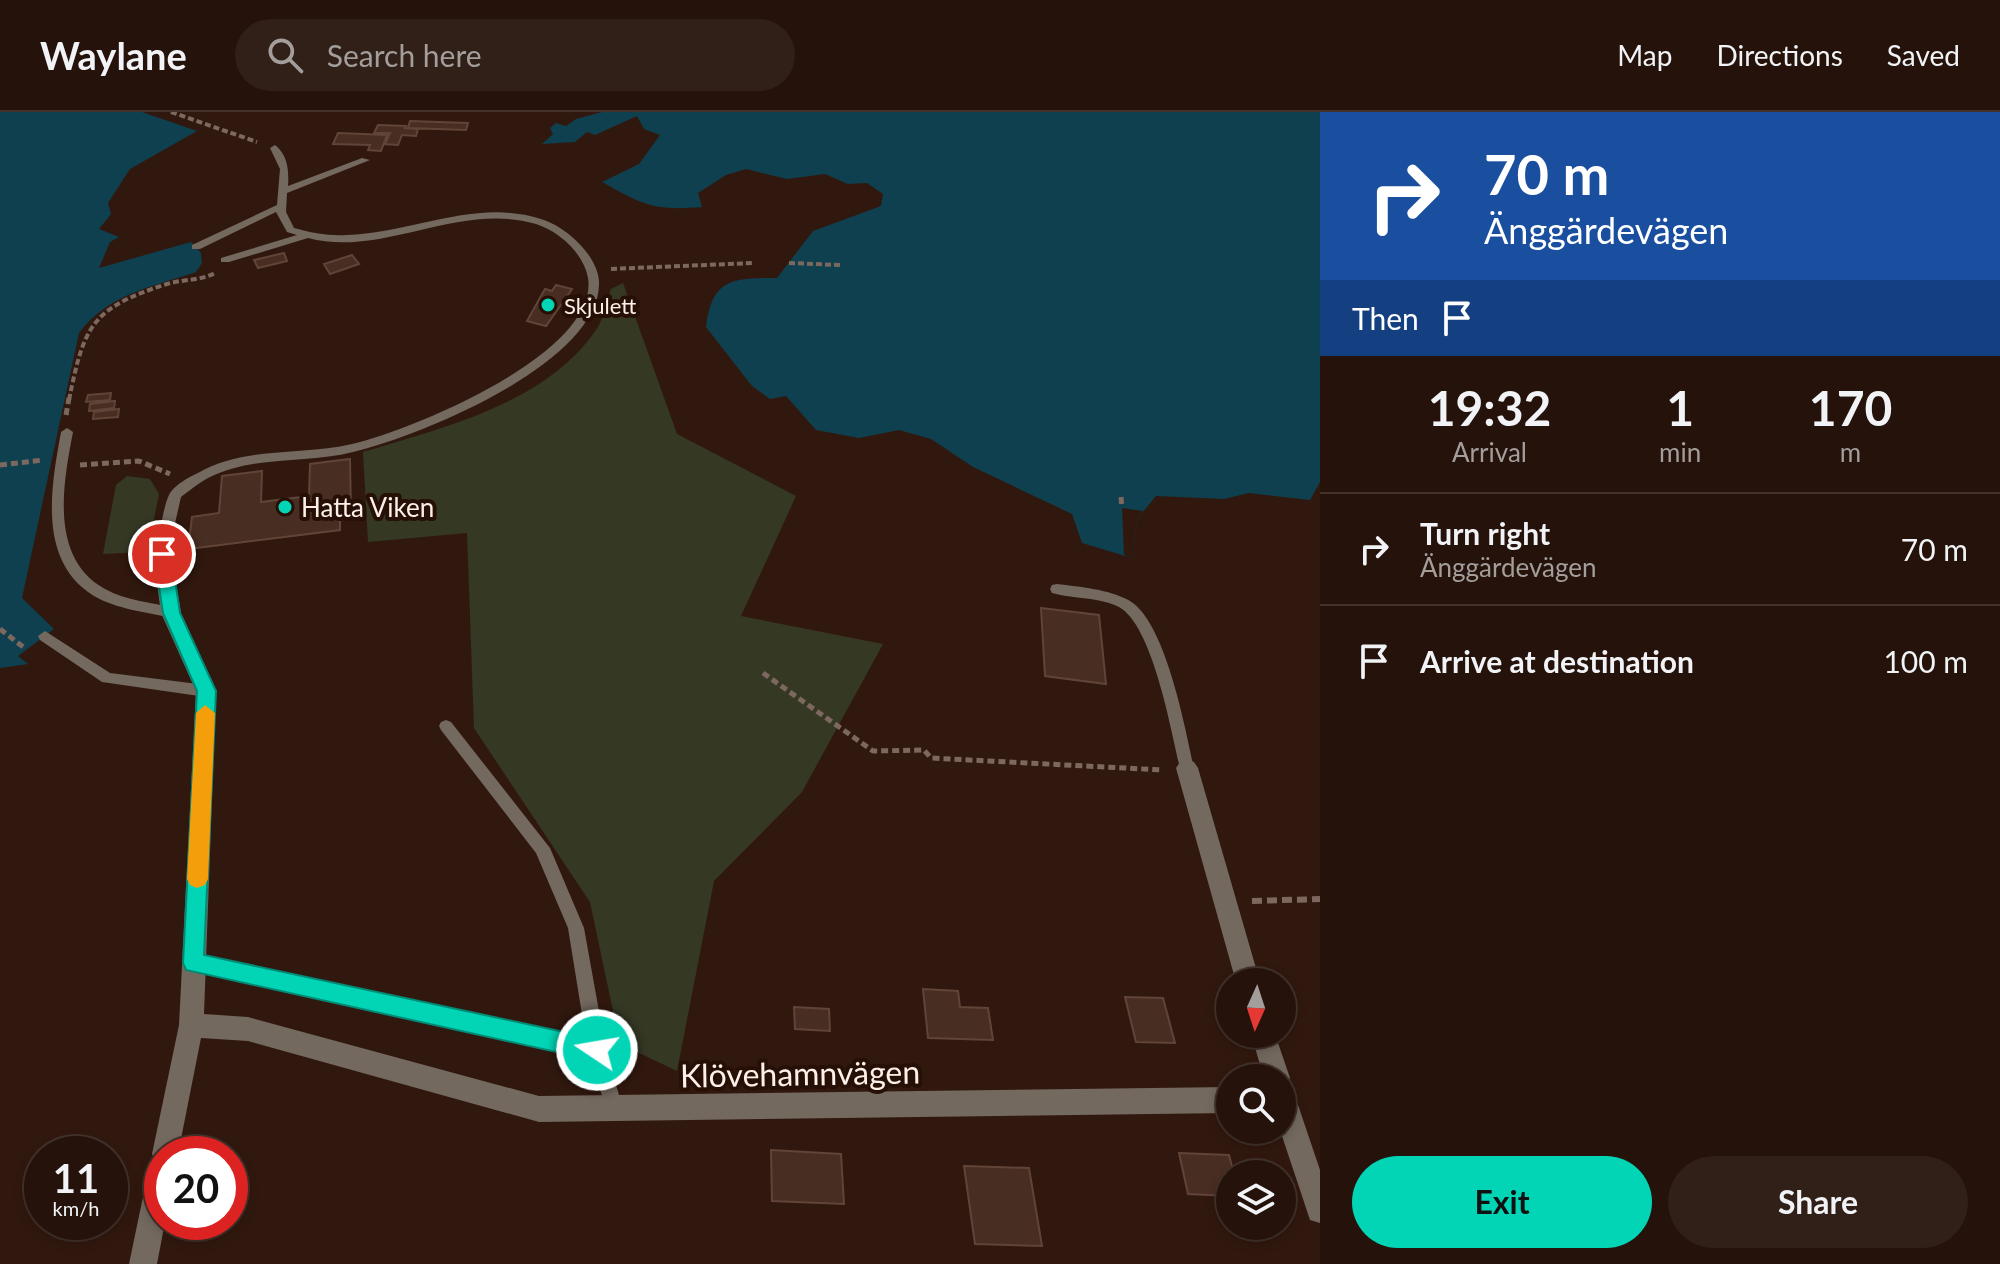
<!DOCTYPE html>
<html lang="en">
<head>
<meta charset="utf-8">
<style>
  body { margin:0; font-family:Lato,sans-serif; background:#312018; color:#f1f3f6; height:100vh; display:flex; flex-direction:column; font-size:30px; white-space:nowrap }
  * { box-sizing:border-box; margin:0 }
  p { font-size:26px; color:#a39e9c }
  .icon { flex:none; width:44px; height:44px; fill:none; stroke:currentColor; stroke-width:2; stroke-linecap:round; stroke-linejoin:round }
  .map { position:relative; flex:1; overflow:hidden }
  .details { display:flex; flex-direction:column; background:#25120a; width:680px }
  .details>* { flex:none }
  .top-card { background:#1a4fa0; color:#fff; overflow:hidden }
  .needle { width:52px; rotate:183deg }
  .fabs { position:absolute; left:1216px; top:856px; display:grid; gap:16px }
  .fabs a { display:grid; place-items:center; width:80px; height:80px; border-radius:50%; background:#25120a; box-shadow:0 4px 12px #0003,0 0 0 2px #42322b; font-size:40px }
  .speed { position:absolute; left:24px; top:1024px; display:flex; gap:16px; font-size:40px; font-weight:700; text-align:center }
  .speed>* { display:grid; place-content:center; width:104px; height:104px; border-radius:50%; background:#25120a; box-shadow:0 4px 12px #0003,0 0 0 2px #42322b; line-height:1 }
  .speed small { font-size:20px; font-weight:400 }
  .speed .limit { border:12px solid #d22; background:#fff; color:#111 }
  .pin { position:absolute; display:grid; place-items:center; width:68px; height:68px; color:#fff; margin:-34px; border:4px solid #fff; border-radius:50%; box-shadow:0 2px 8px #0007 }
  .me { position:absolute; width:88px; margin:-44px; rotate:282deg; stroke-linejoin:round; filter:drop-shadow(0 0 6px #0008) }
  .turn { display:flex; align-items:center; gap:28px; height:168px; padding:0 32px; font-size:36px }
  .turn .icon { width:104px; height:104px; stroke-width:2.5 }
  .turn b { display:block; font-size:56px; line-height:68px }
  .then { display:flex; align-items:center; height:76px; padding:0 32px; background:#0003; gap:16px; font-size:30px }
  .eta { display:flex; justify-content:space-evenly; align-items:center; height:136px; text-align:center }
  .eta b { font-size:48px; font-weight:700; line-height:56px }
  .button { display:flex; gap:16px; margin-top:auto; padding:16px 32px }
  .button a { flex:1; height:92px; border-radius:48px; background:#01d5b6; color:#111; font-size:32px; font-weight:700; line-height:92px; text-align:center }
  .button a+a { background:#312018; color:#f1f3f6 }
  ul { padding:0; list-style:none }
  li { display:flex; align-items:center; gap:24px; height:112px; padding:0 32px; border-top:2px solid #42322b }
  li div { flex:1 }
  li b { display:block; font-size:30px }
  li em { font-style:normal }
  header { display:flex; align-items:center; gap:48px; box-sizing:border-box; height:112px; padding:0 40px; background:#25120a; border-bottom:2px solid #42322b }
  header strong { font-size:38px }
  nav { display:flex; gap:44px; margin-inline-start:auto; font-size:28px }
  .search { width:560px; height:72px; background:#312018; display:flex; align-items:center; gap:20px; box-sizing:border-box; padding:0 28px; border-radius:44px; color:#a39e9c; font-size:30px }
  main { display:flex; flex:1; min-height:0 }
  .map>svg:first-child { display:block }
</style>
</head>
<body>
<header>
<strong>Waylane</strong>
<div class="search"><svg class="icon" aria-label="search" viewBox="0 0 24 24"><circle cx="10" cy="10" r="6"/><path d="M15 15l6 6"/></svg>Search here</div>
<nav><a>Map</a><a>Directions</a><a>Saved</a></nav>
</header>
<main>
<div class="map">
<svg width="1320" height="1152" viewBox="0 0 1320 1152">
  <rect width="100%" height="100%" fill="#31180e"/>
  <path fill="#353924" d="M623,171L677,322L796,384L741,504L883,532L802,680L714,769L677,959L620,932L590,790L474,616L467,421L368,430L363,340C444,315 545,292 596,218C604,207 606,190 611,177Z
    M127,364L150,367L159,382L148,437L145,440L103,442L116,373Z"/>
  <path fill="#0e404f" d="M0,0H142L197,19L130,57L108,91L111,102L99,117L119,125L110,130L99,156L191,130L201,141L202,151L196,160C152,175 108,182 79,221L22,486L54,517L18,544L28,552L0,556Z
    M602,0H1320V370L1310,388L1249,381L1224,387L1156,384L1137,407L1132,446L1082,431L1072,402L973,355L931,327L899,318L859,326L816,318L786,284L770,287L752,274L706,215C712,166 733,166 777,166L813,119L881,94L883,82L867,71L848,72L825,62L787,67L746,57L726,63L698,81L702,95C654,99 643,93 602,70L639,52L660,23L644,17L637,4L595,23L587,20L575,30L542,32L553,22L550,16L556,11L566,14L576,7Z"/>
  <path fill="#31180e" d="M1122,396L1143,399L1137,407L1132,446L1124,443Z"/>
  <path fill="#482d22" stroke="#604438" stroke-width="2" d="M410,9L468,11L466,18L408,16Z
    M378,13L406,14L405,16L418,17L416,24L402,23L398,33L385,32L390,21H374Z
    M338,21L387,23L381,39L368,38L370,33L333,32Z
    M284,141L287,149L258,156L254,148Z
    M352,143L359,152L330,162L324,152Z
    M556,173L572,177L546,214L527,209L545,177L552,179Z
    M111,281L110,288L86,290L88,283Z
    M115,289L114,296L89,299L90,292Z
    M119,297L118,305L93,307L94,300Z
    M350,347L351,403L340,405V418L188,437L192,405L219,401L222,364L262,359L261,390L309,384L310,352Z
    M1041,496L1099,503L1106,572L1045,564Z
    M923,877L958,879L960,895L988,896L993,928L928,926Z
    M1125,885L1163,886L1175,931L1136,930Z
    M794,895L829,897L830,919L795,917Z
    M771,1038L841,1042L844,1092L772,1089Z
    M1179,1041L1229,1043L1234,1062H1230V1084L1188,1082Z
    M964,1054L1029,1056L1042,1134L975,1132Z"/>
  <g fill="none" stroke-linecap="round" stroke-linejoin="round">
    <path stroke="#7d685f" stroke-width="4" stroke-dasharray="6 3" stroke-linecap="butt" d="M171,0L257,30
      M789,151L840,153
      M611,157L754,151
      M69,288C84,214 91,196 167,172C183,167 200,169 215,161"/>
    <path stroke="#7d685f" stroke-width="5" stroke-dasharray="7 4" stroke-linecap="butt" d="M66,303L69,286
      M0,353L43,348
      M80,353L139,349L170,362
      M1121,385L1122,396
      M0,517L26,537
      M763,561L873,639L924,638L931,646L1163,658"/>
    <path stroke="#7d685f" stroke-width="6" stroke-dasharray="10 5" stroke-linecap="butt" d="M1252,789L1320,787"/>
    <path fill="#73695f" fill-rule="evenodd" d="M275,33C288,43 289,59 288,74L362,46L370,48L287,81L286,100L294,116C312,121 328,124 347,123C414,121 478,85 544,108C567,116 597,143 599,169C603,250 418,325 353,340C306,352 255,343 210,365C200,370 190,378 181,385L168,442L162,447L156,442C159,427 163,395 169,383C173,374 189,365 198,361C245,334 301,344 352,332C410,319 600,241 588,166C584,142 559,119 536,112C459,89 382,146 308,126L229,150H221V146L297,123L287,120L276,100L200,137H192V133L277,93L280,57L270,36Z
      M67,316L73,320C63,372 49,446 105,477C126,489 153,490 176,497L178,501L176,505L171,506C146,500 116,497 94,484C37,449 51,375 61,320Z
      M1057,472C1080,475 1109,477 1130,489C1166,511 1185,616 1194,656L1192,661L1187,662L1182,661L1180,656C1171,619 1153,514 1119,495C1099,485 1074,487 1052,481L1050,477L1052,473Z
      M45,519L110,561L206,573L211,575L213,579L211,583L206,585L102,570L40,528L38,524Z
      M446,608L451,610L550,736L584,816L606,938L623,997L620,1003L614,1006L608,1003L590,945L187,857L185,851L187,845L193,843L586,927L568,816L536,741L441,618L439,614L441,610Z"/>
    <path fill="#73695f" fill-rule="evenodd" d="M162,435L171,442L181,501L216,579L204,902L248,905L539,984L1230,975V1001L539,1010L248,929L201,926L178,1042H162V1110H165L157,1152H129L149,1056L154,1046L152,1042L179,913L196,579L161,501L153,442Z
      M1187,647L1194,650L1198,656L1260,870H1236L1176,656L1180,650Z
      M1251,922H1275L1290,966L1287,973L1295,984L1320,1058V1111L1310,1108L1280,1018L1282,966H1264Z"/>
  </g>
  <path fill="#01d5b6" stroke="#018a76" stroke-width="2" d="M162,436L171,442L180,501L216,579L204,843L597,927L605,930L608,938L605,946L597,949L186,858L183,851L197,579L163,501L154,442Z"/>
  <path fill="#f59e0b" d="M205,593L215,601L208,767L205,773L197,776L190,773L187,767L196,601Z"/>
  <g fill="#01d5b6" stroke="#260f05" stroke-width="3">
    <circle cx="548" cy="193" r="8"/>
    <circle cx="285" cy="395" r="8"/>
  </g>
  <g text-anchor="middle" dominant-baseline="central" stroke-width="8" stroke-linejoin="round" paint-order="stroke">
    <g font-size="22" fill="#fdefe9" stroke="#260f05" text-anchor="start">
      <text x="564" y="193">Skjulett</text>
    </g>
    <g font-size="26" fill="#fdefe9" stroke="#260f05" text-anchor="start">
      <text x="301" y="395">Hatta Viken</text>
    </g>
    <g font-size="32" fill="#fdefe9" stroke="#260f05">
      <text transform="translate(800 961) rotate(-1)">Klövehamnvägen</text>
    </g>
  </g>
</svg>
<div class="fabs">
<a><svg class="needle" viewBox="-14 -14 28 28"><path d="M0-13l5 13h-10z" fill="#e53935"/><path d="M0 13l5-13h-10z" fill="#a39e9c"/></svg></a>
<a><svg class="icon" aria-label="search" viewBox="0 0 24 24"><circle cx="10" cy="10" r="6"/><path d="M15 15l6 6"/></svg></a>
<a><svg class="icon" aria-label="layers" viewBox="0 0 24 24"><path d="M12 4l9 5-9 5-9-5zM3 14l9 5 9-5"/></svg></a>
</div>
<div class="speed"><div>11<small>km/h</small></div><div class="limit">20</div></div>
<div class="pin" style="left:162px;top:442px;background:#d93025"><svg class="icon" aria-label="arrive" viewBox="0 0 24 24"><path d="M6 21V4h12l-3 4 3 4H6"/></svg></div>
<svg class="me" style="left:597px;top:938px" viewBox="-20 -20 40 40"><circle r="17" fill="#01d5b6" stroke="#fff" stroke-width="3"/><path d="M0-11L8 9 0 5-8 9z" fill="#fff"/></svg>
</div>
<section class="details">
<div class="top-card">
<div class="turn"><svg class="icon" aria-label="right" viewBox="0 0 24 24"><path d="M7 20v-9h11M14 6l5 5-5 5"/></svg><div><b>70 m</b>Änggärdevägen</div></div>
<div class="then">Then<svg class="icon" aria-label="arrive" viewBox="0 0 24 24"><path d="M6 21V4h12l-3 4 3 4H6"/></svg></div>
</div>
<div class="eta">
<div><b>19:32</b><p>Arrival</p></div>
<div><b>1</b><p>min</p></div>
<div><b>170</b><p>m</p></div>
</div>
<ul>
<li><svg class="icon" aria-label="right" viewBox="0 0 24 24"><path d="M7 20v-9h11M14 6l5 5-5 5"/></svg><div><b>Turn right</b><p>Änggärdevägen</p></div><em>70 m</em></li>
<li><svg class="icon" aria-label="arrive" viewBox="0 0 24 24"><path d="M6 21V4h12l-3 4 3 4H6"/></svg><div><b>Arrive at destination</b></div><em>100 m</em></li>
</ul>
<div class="button"><a>Exit</a><a>Share</a></div>
</section>
</main>
</body>
</html>
